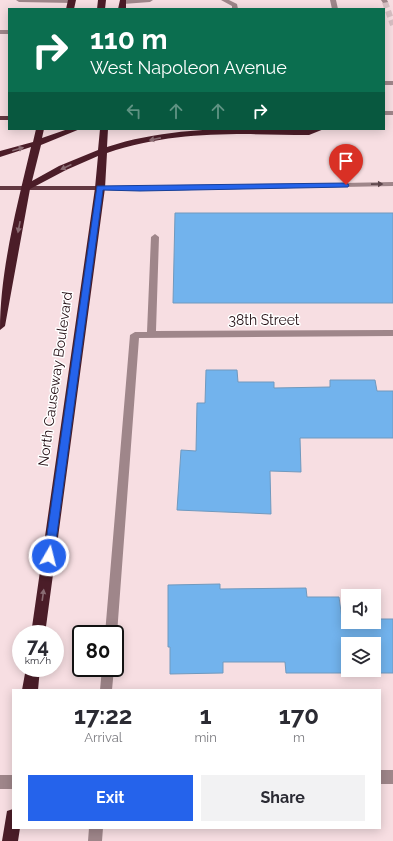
<!DOCTYPE html>
<html lang="en">
<head>
<meta charset="utf-8">
<style>
  body { margin:0; font-family:Raleway,sans-serif; background:#f2f2f3; color:#2b2b33; height:100vh; display:flex; flex-direction:column; font-size:15px; white-space:nowrap }
  * { box-sizing:border-box; margin:0 }
  p { font-size:13px; color:#7c7c81 }
  .icon { flex:none; width:22px; height:22px; fill:none; stroke:currentColor; stroke-width:2; stroke-linecap:round; stroke-linejoin:round }
  .map { position:relative; flex:1; overflow:hidden }
  .drawer { position:absolute; left:12px; top:689px; width:369px; height:140px; display:flex; flex-direction:column; background:#fff; border-radius:0px; box-shadow:0 2px 10px #0003 }
  .drawer>* { flex:none }
  .top-card { position:absolute; left:8px; top:8px; width:377px; height:122px; border-radius:0px; box-shadow:0 2px 10px #0003; background:#0b6e4f; color:#fff; overflow:hidden }
  .buttons { position:absolute; left:341px; top:589px; display:grid; gap:8px }
  .buttons a { display:grid; place-items:center; width:40px; height:40px; border-radius:0px; background:#fff; box-shadow:0 2px 10px #0003; font-size:20px }
  .speed { position:absolute; left:12px; top:625px; display:flex; gap:8px; font-size:20px; font-weight:700; text-align:center }
  .speed>* { display:grid; place-content:center; width:52px; height:52px; border-radius:50%; background:#fff; box-shadow:0 2px 10px #0003; line-height:1 }
  .speed small { font-size:10px; font-weight:400 }
  .speed .limit { border:2px solid #111; border-radius:6px; background:#fff; color:#111 }
  .pin { position:absolute; display:grid; place-items:center; width:34px; height:34px; color:#fff; margin:-41px -17px; border-radius:50% 50% 50% 0; rotate:-45deg; box-shadow:0 0 4px #0007 }
  .pin .icon { rotate:45deg }
  .me { position:absolute; width:44px; margin:-22px; rotate:8deg; stroke-linejoin:round; filter:drop-shadow(0 0 3px #0008) }
  .turn { display:flex; align-items:center; gap:14px; height:84px; padding:0 16px; font-size:18px }
  .turn .icon { width:52px; height:52px; stroke-width:2.5 }
  .turn b { display:block; font-size:28px; line-height:34px }
  .lanes { display:flex; align-items:center; height:38px; padding:0 16px; background:#0003; justify-content:center; gap:20px; direction:ltr }
  .lanes .off { opacity:.35 }
  .eta { display:flex; justify-content:space-evenly; align-items:center; height:68px; text-align:center }
  .eta b { font-size:24px; font-weight:700; line-height:28px }
  .action { display:flex; gap:8px; margin-top:auto; padding:8px 16px }
  .action a { flex:1; height:46px; border-radius:0px; background:#2563eb; color:#fff; font-size:16px; font-weight:700; line-height:46px; text-align:center }
  .action a+a { background:#f2f2f3; color:#2b2b33 }
  .map>svg:first-child { display:block }
</style>
</head>
<body>
<div class="map">
<svg width="393" height="841" viewBox="0 0 393 841">
  <rect width="100%" height="100%" fill="#f7dee2"/>
  <path fill="#72b3ed" stroke="#7099be" fill-rule="evenodd" d="M175,213H393V303H173Z
    M206,370H237L238,382H274V388L330,387V380H375L377,391H393V438H300L301,472L270,471L271,514L177,510L181,450L196,451L197,403H205Z
    M220,584V589L306,588L307,597H339L342,619H348V622H374V619H393V673H286L285,662H223V673L170,674V647H168V585ZM348,644H374V670H348Z"/>
  <g fill="none" stroke-linecap="round" stroke-linejoin="round">
    <path stroke="#d7bfc3" stroke-width="6" stroke-dasharray="6 3.5" stroke-linecap="butt" d="M385,2L393,25"/>
    <path fill="#9f868a" fill-rule="evenodd" d="M16,0H74L75,1L72,3L19,2Z
      M126,0H153L150,2L123,4L120,2Z
      M221,0H229L237,4L238,9H232V6Z
      M330,0H336L338,9H332Z
      M381,0H387L388,2L383,3Z
      M0,30H9V34H0Z
      M384,81H393V85H384Z
      M384,111H393V115H384Z
      M393,182V186L140,191L100,190L96,188L100,186L140,187Z
      M155,234L159,237L156,331L393,330V336L139,338L117,634L115,638V634H105L130,335L135,332H147L151,237Z
      M102,668H114L112,690H100Z
      M380,770H393V784H380Z
      M0,775H13V789H0Z
      M89,828H103L102,841H88Z"/>
    <path fill="#623841" fill-rule="evenodd" d="M0,116H9V120H0Z
      M0,186H100L104,188L100,190H0Z"/>
    <path fill="#4b1d28" fill-rule="evenodd" d="M68,0H76L74,9H66Z
      M98,0H106L105,9H97Z
      M120,0H126V9H118Z
      M36,129H44L42,138L68,129H80L41,145L32,181L59,166L98,150L100,129H108L107,147C178,124 251,129 324,129L309,135C238,134 176,130 107,153L105,188L45,634H31L95,188L98,156L66,170L30,189L5,326L0,330C0,270 17,206 31,147L0,157V151L33,142Z
      M26,668H40L38,690H22Z
      M13,809V828H20L18,841H2L7,811Z"/>
  </g>
  <defs><path id="oneway-solid" d="M-6-.8H1V-3.2L6.5 0L1 3.2V.8H-6Z"/></defs>
  <g fill="#8a6c73">
    <use href="#oneway-solid" transform="translate(155 139) rotate(169)"/>
    <use href="#oneway-solid" transform="translate(18 149) rotate(-16)"/>
    <use href="#oneway-solid" transform="translate(66 167) rotate(155)"/>
    <use href="#oneway-solid" transform="translate(19 227) rotate(101)"/>
    <use href="#oneway-solid" transform="translate(43 595) rotate(-82)"/>
  </g>
  <use fill="#5b4449" href="#oneway-solid" transform="translate(377 184) rotate(-1)"/>
  <path fill="#2563eb" stroke="#184099" d="M346,183L349,185L348,187L140,191L103,190L54,556L53,560L49,561L45,560L44,556L97,186Z"/>
  <g text-anchor="middle" dominant-baseline="central" stroke-width="3" stroke-linejoin="round" paint-order="stroke">
    <g font-size="14" fill="#230e13" stroke="#fff">
      <text x="264" y="320">38th Street</text>
      <text transform="translate(55 379) rotate(-82)">North Causeway Boulevard</text>
    </g>
  </g>
</svg>
<div class="buttons">
<a><svg class="icon" aria-label="sound" viewBox="0 0 24 24"><path d="M4 9h4l5-4v14l-5-4H4zM17 9q2 3 0 6"/></svg></a>
<a><svg class="icon" aria-label="layers" viewBox="0 0 24 24"><path d="M12 4l9 5-9 5-9-5zM3 14l9 5 9-5"/></svg></a>
</div>
<div class="speed"><div>74<small>km/h</small></div><div class="limit">80</div></div>
<div class="pin" style="left:346px;top:185px;background:#d93025"><svg class="icon" aria-label="arrive" viewBox="0 0 24 24"><path d="M6 21V4h12l-3 4 3 4H6"/></svg></div>
<svg class="me" style="left:49px;top:556px" viewBox="-20 -20 40 40"><circle r="17" fill="#2563eb" stroke="#fff" stroke-width="3"/><path d="M0-11L8 9 0 5-8 9z" fill="#fff"/></svg>
<div class="top-card">
<div class="turn"><svg class="icon" aria-label="right" viewBox="0 0 24 24"><path d="M7 20v-9h11M14 6l5 5-5 5"/></svg><div><b>110 m</b>West Napoleon Avenue</div></div>
<div class="lanes"><svg class="icon off" aria-label="left" viewBox="0 0 24 24"><path d="M17 20v-9H6M10 6l-5 5 5 5"/></svg><svg class="icon off" aria-label="ahead" viewBox="0 0 24 24"><path d="M12 20V5M6 11l6-6 6 6"/></svg><svg class="icon off" aria-label="ahead" viewBox="0 0 24 24"><path d="M12 20V5M6 11l6-6 6 6"/></svg><svg class="icon" aria-label="right" viewBox="0 0 24 24"><path d="M7 20v-9h11M14 6l5 5-5 5"/></svg></div>
</div>
<section class="drawer">
<div class="eta">
<div><b>17:22</b><p>Arrival</p></div>
<div><b>1</b><p>min</p></div>
<div><b>170</b><p>m</p></div>
</div>
<div class="action"><a>Exit</a><a>Share</a></div>
</section>
</div>
</body>
</html>
